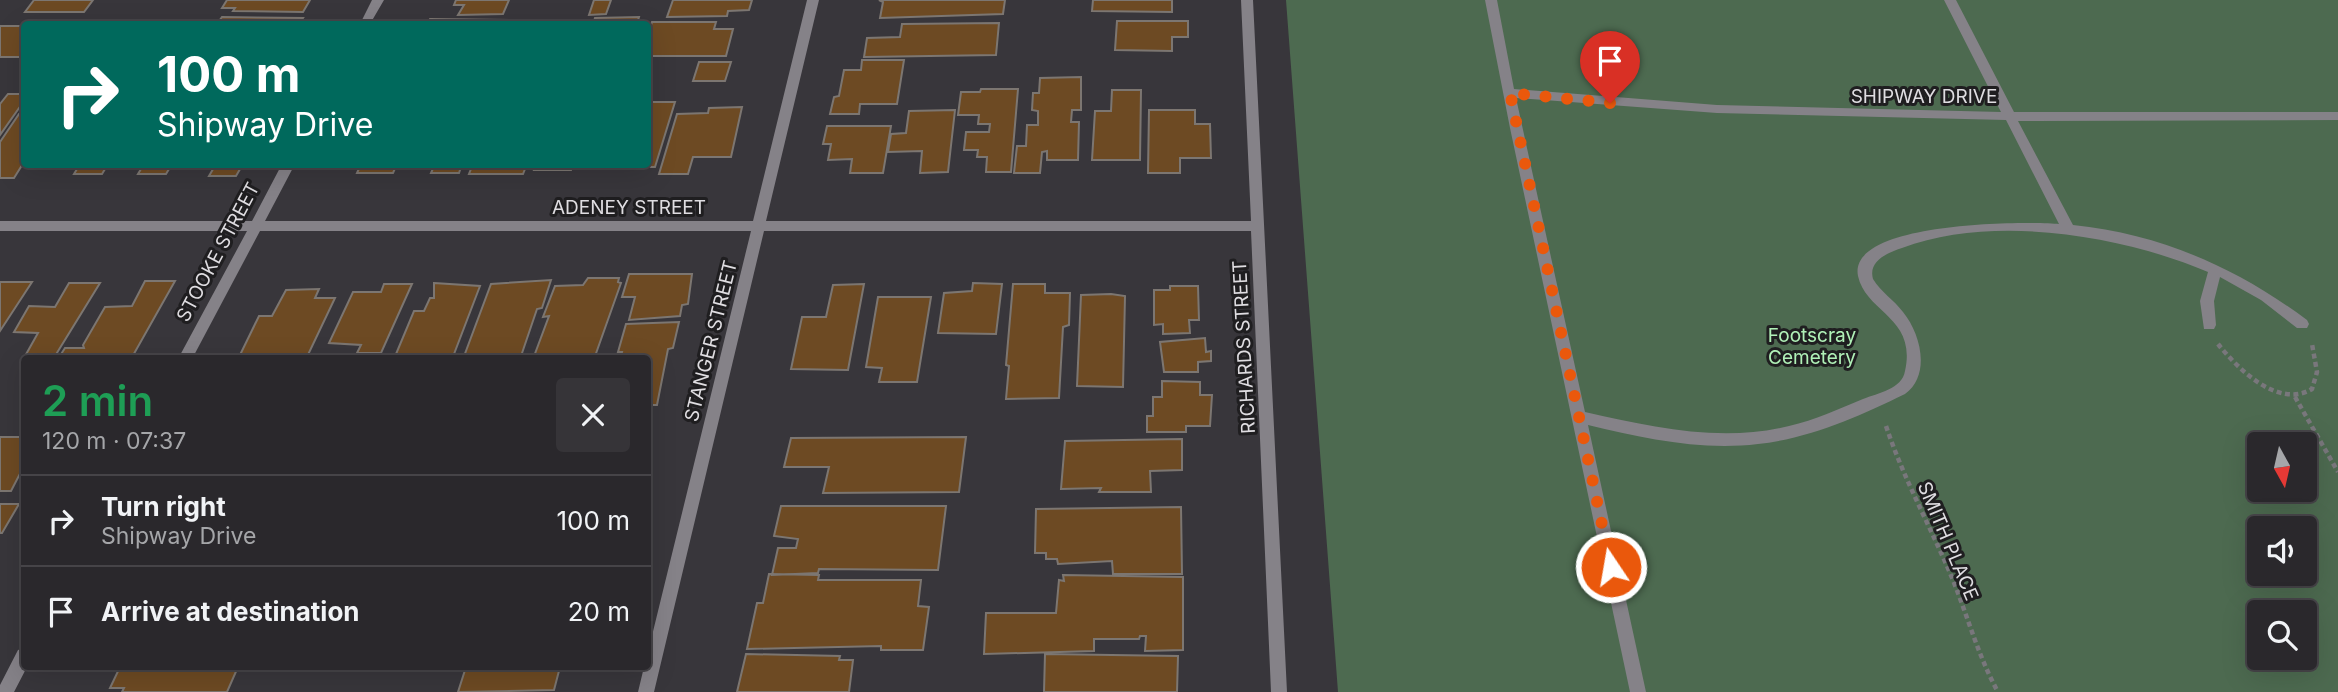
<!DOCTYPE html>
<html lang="en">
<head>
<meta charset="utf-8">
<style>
  body { margin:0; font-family:Inter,sans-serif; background:#363438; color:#f1f3f6; height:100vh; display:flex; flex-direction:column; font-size:26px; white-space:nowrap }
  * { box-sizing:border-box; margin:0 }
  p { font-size:23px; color:#a5a6a9 }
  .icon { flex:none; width:38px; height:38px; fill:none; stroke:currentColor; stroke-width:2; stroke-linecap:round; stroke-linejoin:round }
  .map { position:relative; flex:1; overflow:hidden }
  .drawer { position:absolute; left:21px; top:355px; width:630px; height:315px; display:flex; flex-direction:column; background:#2a282c; border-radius:7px; box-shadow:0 7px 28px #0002,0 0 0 2px #464448 }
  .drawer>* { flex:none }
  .top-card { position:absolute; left:21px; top:21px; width:630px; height:147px; border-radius:7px; box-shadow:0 7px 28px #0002,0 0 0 2px #464448; background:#00695c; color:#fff; overflow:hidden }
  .needle { width:46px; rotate:172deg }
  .controls { position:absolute; left:2247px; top:432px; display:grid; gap:14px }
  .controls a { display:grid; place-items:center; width:70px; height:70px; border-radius:7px; background:#2a282c; box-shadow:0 7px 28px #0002,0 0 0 2px #464448; font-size:35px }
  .pin { position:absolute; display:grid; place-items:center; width:60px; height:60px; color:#fff; margin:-72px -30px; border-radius:50% 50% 50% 0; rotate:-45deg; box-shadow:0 0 7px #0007 }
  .pin .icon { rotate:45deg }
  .me { position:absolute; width:77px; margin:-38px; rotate:348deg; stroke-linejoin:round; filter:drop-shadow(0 0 5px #0008) }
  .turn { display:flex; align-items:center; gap:24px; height:147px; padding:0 21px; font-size:32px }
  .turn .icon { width:91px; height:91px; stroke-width:2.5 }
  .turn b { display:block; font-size:49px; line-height:60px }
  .round { display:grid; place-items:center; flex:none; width:74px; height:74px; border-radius:7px; background:#363438 }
  .head { display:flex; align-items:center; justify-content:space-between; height:119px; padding:0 21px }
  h1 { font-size:42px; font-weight:600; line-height:52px; color:#1e9e55 }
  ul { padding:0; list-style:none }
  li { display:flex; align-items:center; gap:21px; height:91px; padding:0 21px; border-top:2px solid #464448 }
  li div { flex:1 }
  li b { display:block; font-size:26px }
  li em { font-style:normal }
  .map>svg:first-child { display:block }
</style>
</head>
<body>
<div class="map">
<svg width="2338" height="692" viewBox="0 0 2338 692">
  <rect width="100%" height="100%" fill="#38363b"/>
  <path fill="#4d6a50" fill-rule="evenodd" d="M1286,0H2338V692H1338ZM2259,444H2305V490H2259ZM2259,528H2305V574H2259ZM2259,612H2305V658H2259Z"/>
  <path fill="#6d4a23" stroke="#7c7671" stroke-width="2" d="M34,0H93L84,12H25Z
    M227,0H310L303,12L233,11L235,8H222Z
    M456,0H509L503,14L458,15L464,5H454Z
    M594,0H611L606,14L589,15Z
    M673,0H752L749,10L728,11L727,16L667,17Z
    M879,0H1005L1003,14L880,18L883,2Z
    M1093,0H1172V12L1092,11Z
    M222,17L303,18L299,24H217Z
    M639,17L637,24H593L595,18Z
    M430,19L519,20L516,24H427Z
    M1117,21H1188V37H1172V51L1115,50Z
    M652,22H716L714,29H733L726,56H648V36Z
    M999,23L996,55L864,57L867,38L900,37L902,24Z
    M0,26H24V57H0Z
    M862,60H904L897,104H860L859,114H830L834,97L839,96L844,70H861Z
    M699,62H731L725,81H693Z
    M1081,77V110H1072L1071,122H1079L1078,160H1047V151L1042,152L1040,173H1014L1017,146H1026L1027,125H1038V111L1032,110L1033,93H1039L1040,78Z
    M981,89H1018L1011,172H986L987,157H977L978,150H964L966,132H989L990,124H978L979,115H958L961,92H980Z
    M1112,90H1141L1140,160H1092L1095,111H1111Z
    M8,94H24V101L0,135V104Z
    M648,102H675L655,167H605L606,164H648Z
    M742,107L731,157H693L688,174H659L677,114L708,113L709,108Z
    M955,110L948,172L920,173L922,151L888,152L891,134L906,133L909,111Z
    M1149,110H1195V124H1210L1211,158H1180V173H1148Z
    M19,114H24V162L14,178H0V142Z
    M827,126H891L883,173H850L852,159L828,160L831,144H823Z
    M80,164H108L102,174H74Z
    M144,164H172L166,174H138Z
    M216,164H243L236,176H209Z
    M361,164H397L393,173H357Z
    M435,164H462L459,173H431Z
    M473,164H527L523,174H469Z
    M536,164H573L571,170H534Z
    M629,274H692L688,304L682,305L680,316L629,320L635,297H622Z
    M588,278H619L618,282L621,283L594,359H533L549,316L543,317L555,286L583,285Z
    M551,280L542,308L537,309L520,359H463L491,284Z
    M145,281H175L131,359H58L65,348H84L83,345L105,307L132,306Z
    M0,282H32L0,331Z
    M69,283H100L55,356L24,358L38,333L14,332L29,306L55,307Z
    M434,283L480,286L454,354H396L414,311H424L430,298H434Z
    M973,283L1002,284L996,334L938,333L944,293L972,291Z
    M384,284H412L381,353H357L361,345L329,343L353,292H381Z
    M864,284L848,370L791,369L802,317H826L833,285Z
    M1013,284H1045V293H1070L1069,325L1063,327L1059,398L1006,399L1009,366L1006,365Z
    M1170,286H1198L1199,320H1189L1190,333L1163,334V324L1154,325V290H1170Z
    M319,289L315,298H335L306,359H238L259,316H272L286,290Z
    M1111,294L1125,296L1123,387L1077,386L1081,295Z
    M878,297H931L917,382H879L882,368L866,367Z
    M679,322L673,348L668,349L657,405H648V359H620L622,352H618L626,324Z
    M1205,338L1206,352L1211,351V361L1198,362V372H1164L1160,342Z
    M1162,381L1200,382V395H1212L1210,426H1186V432H1147V416H1153V397H1162Z
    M0,437H24V466L11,491H0Z
    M966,437L959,492L823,493L829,467H784L791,438Z
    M1182,439V470L1150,471L1151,492H1099L1101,488L1061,489L1065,441Z
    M0,504H19L2,533H0Z
    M781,506H946L938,570L819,569L818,573L772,575L778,548H796L798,539L774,536Z
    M1181,507L1182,574H1113L1112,561L1058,564L1057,559H1046V553H1035L1036,509Z
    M769,574L819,575L818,580H921L918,606L929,607L923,650H881V646L747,649L757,603H763Z
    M1063,575L1183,577V650L1145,651L1146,636H1140L1139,639H1094V651L984,654L986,613H1056L1059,580L1064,581Z
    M746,654L840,656L839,660H853L849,692H737Z
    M1045,654L1178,656L1177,692H1044Z
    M120,667H238L227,692H122L124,688H110Z
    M466,667H560L554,690L458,692Z"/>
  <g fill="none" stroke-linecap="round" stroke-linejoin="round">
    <path stroke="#79777c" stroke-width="4.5" stroke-dasharray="5 3.5" stroke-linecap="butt" d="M2218,344C2238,369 2278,409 2312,389L2317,372L2312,344
      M2295,397L2338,472
      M1886,426C1903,477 1929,524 1950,573C1967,613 1977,654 1998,692"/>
    <path fill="#858288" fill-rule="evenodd" d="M1485,0H1497L1514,89L1717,105L2001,112L1944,0H1956L2014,112H2338V120L2018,121L2073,225C2161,234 2237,268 2307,320L2309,324L2307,328H2297L2261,300L2220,277L2214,301L2216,325L2214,329H2204L2200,301L2208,272C2121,235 1993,214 1902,248C1887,253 1868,261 1873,279C1881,292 1894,300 1903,312C1921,334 1931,375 1905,394C1860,416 1808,439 1758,444C1700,451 1643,438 1588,425L1646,692H1630L1510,128ZM1516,98L1717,113L2006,120L2059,224C2027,221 1847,221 1858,276C1866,313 1917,317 1905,371C1902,389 1878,393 1863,399C1839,409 1815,420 1789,426C1721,443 1652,427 1585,412Z"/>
    <path fill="#858288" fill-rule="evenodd" d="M372,0H384L370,24H360Z
      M807,0H819L766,221H1251L1241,0H1253L1287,692H1271L1251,231H764L654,692H638L644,667H648V652L751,231H260L192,359H178L247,231H0V221H252L282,164H295L265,221H753Z
      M24,648V667H27L14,692H0V685L18,650Z"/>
  </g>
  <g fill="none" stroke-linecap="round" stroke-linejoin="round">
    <path stroke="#ea580c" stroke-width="12" stroke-dasharray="0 21.6" d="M1610,103L1510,93L1611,567"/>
  </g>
  <g text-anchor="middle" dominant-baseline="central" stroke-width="6" stroke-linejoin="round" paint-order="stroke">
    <g font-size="19" fill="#dfdde1" stroke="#1f1e20">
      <text x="1924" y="96">SHIPWAY DRIVE</text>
      <text x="629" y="207">ADENEY STREET</text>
      <text transform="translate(218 252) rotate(-62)">STOOKE STREET</text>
      <text transform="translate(711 341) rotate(-76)">STANGER STREET</text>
      <text transform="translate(1244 347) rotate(-93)">RICHARDS STREET</text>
      <text transform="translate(1948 541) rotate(67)">SMITH PLACE</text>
    </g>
    <g font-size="19" fill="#b0f1b7" stroke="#1f1e20">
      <text x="1812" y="335">Footscray<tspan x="1812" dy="22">Cemetery</tspan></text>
    </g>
  </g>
</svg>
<div class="controls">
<a><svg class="needle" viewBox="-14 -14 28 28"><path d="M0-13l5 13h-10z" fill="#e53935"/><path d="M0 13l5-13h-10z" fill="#a5a6a9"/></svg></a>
<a><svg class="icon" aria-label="sound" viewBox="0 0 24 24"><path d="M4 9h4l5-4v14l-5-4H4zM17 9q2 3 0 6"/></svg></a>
<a><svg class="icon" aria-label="search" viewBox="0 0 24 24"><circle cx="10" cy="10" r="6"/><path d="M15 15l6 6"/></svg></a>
</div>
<div class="pin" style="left:1610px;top:103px;background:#d93025"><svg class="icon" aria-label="arrive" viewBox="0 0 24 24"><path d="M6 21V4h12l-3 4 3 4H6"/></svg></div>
<svg class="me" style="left:1611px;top:567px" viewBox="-20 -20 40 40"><circle r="17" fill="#ea580c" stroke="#fff" stroke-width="3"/><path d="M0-11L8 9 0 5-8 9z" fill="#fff"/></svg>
<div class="top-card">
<div class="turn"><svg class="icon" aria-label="right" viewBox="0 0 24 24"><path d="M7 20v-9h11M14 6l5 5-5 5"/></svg><div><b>100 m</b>Shipway Drive</div></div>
</div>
<section class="drawer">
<div class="head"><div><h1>2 min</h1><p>120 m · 07:37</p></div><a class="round"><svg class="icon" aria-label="close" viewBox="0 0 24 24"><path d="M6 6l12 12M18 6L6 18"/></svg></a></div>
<ul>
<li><svg class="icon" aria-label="right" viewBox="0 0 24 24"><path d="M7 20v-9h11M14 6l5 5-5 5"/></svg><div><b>Turn right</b><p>Shipway Drive</p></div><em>100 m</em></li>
<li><svg class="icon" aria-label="arrive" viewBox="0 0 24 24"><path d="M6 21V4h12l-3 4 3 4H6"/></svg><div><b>Arrive at destination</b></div><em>20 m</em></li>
</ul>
</section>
</div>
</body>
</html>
